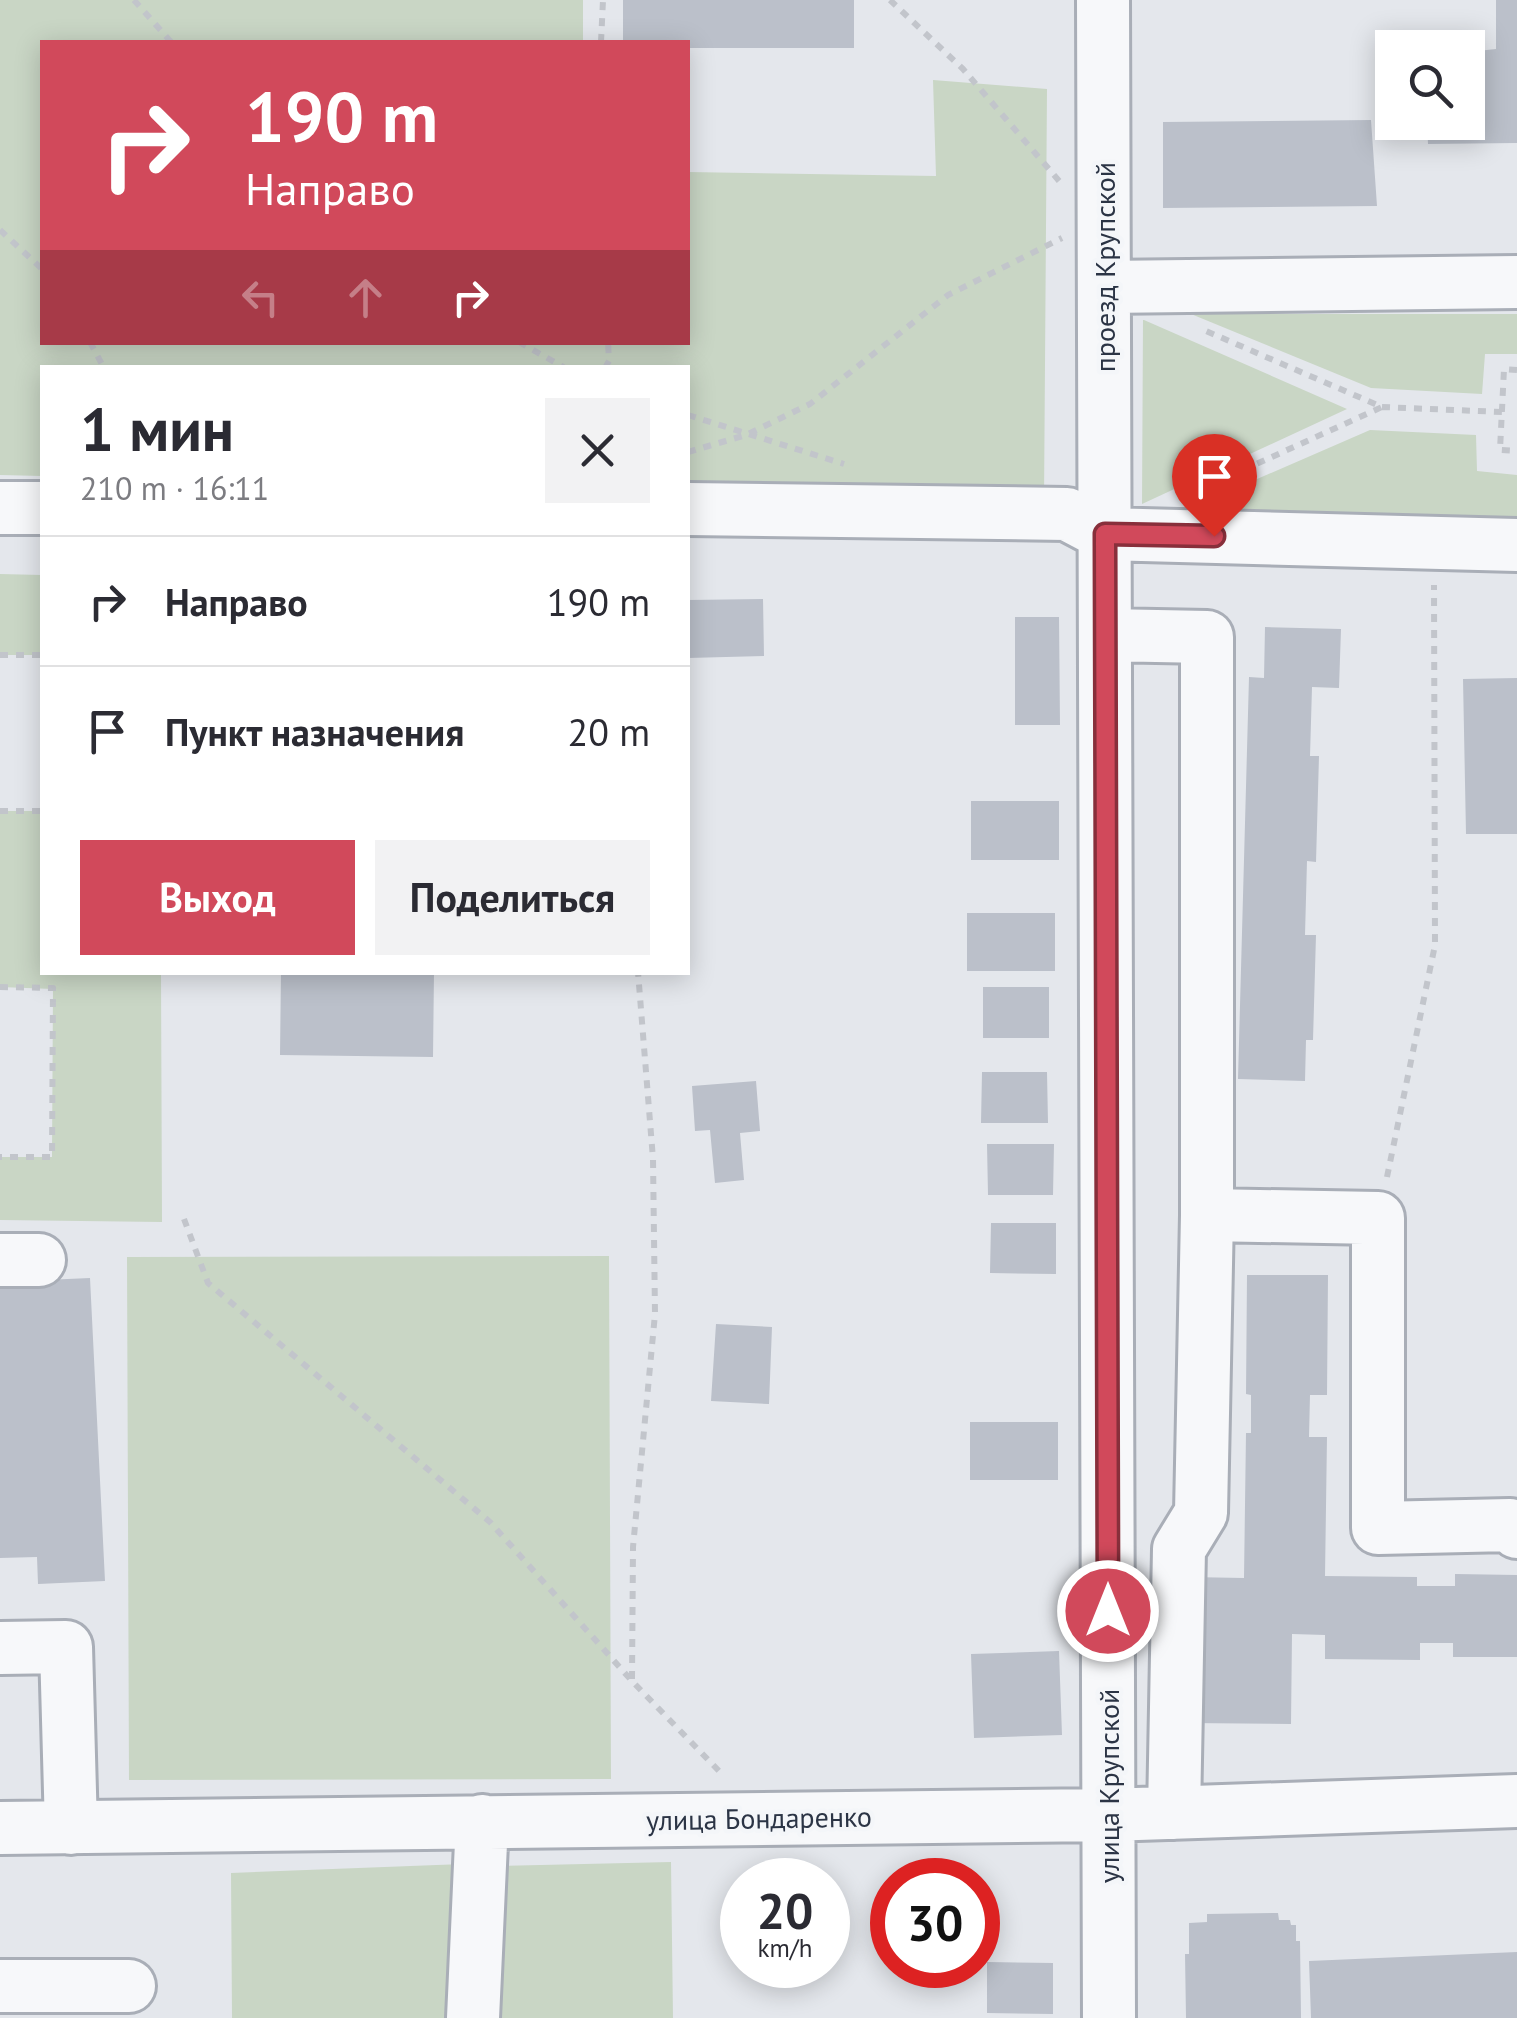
<!DOCTYPE html>
<html lang="ru">
<head>
<meta charset="utf-8">
<style>
  body { margin:0; font-family:"PT Sans",sans-serif; background:#f2f2f3; color:#2b2b33; height:100vh; display:flex; flex-direction:column; font-size:38px; white-space:nowrap }
  * { box-sizing:border-box; margin:0 }
  p { font-size:32px; color:#7c7c81 }
  .icon { flex:none; width:55px; height:55px; fill:none; stroke:currentColor; stroke-width:2; stroke-linecap:round; stroke-linejoin:round }
  .map { position:relative; flex:1; overflow:hidden }
  .sheet { position:absolute; left:40px; top:365px; width:650px; height:610px; display:flex; flex-direction:column; background:#fff; border-radius:0px; box-shadow:0 5px 25px #0003 }
  .sheet>* { flex:none }
  .top-card { position:absolute; left:40px; top:40px; width:650px; height:305px; border-radius:0px; box-shadow:0 5px 25px #0003; background:#d1495b; color:#fff; overflow:hidden }
  .buttons { position:absolute; left:1375px; top:30px; display:grid; gap:20px }
  .buttons a { display:grid; place-items:center; width:110px; height:110px; border-radius:0px; background:#fff; box-shadow:0 5px 25px #0003; font-size:50px }
  .speed { position:absolute; left:720px; top:1858px; display:flex; gap:20px; font-size:50px; font-weight:700; text-align:center }
  .speed>* { display:grid; place-content:center; width:130px; height:130px; border-radius:50%; background:#fff; box-shadow:0 5px 25px #0003; line-height:1 }
  .speed small { font-size:25px; font-weight:400 }
  .speed .limit { border:15px solid #d22; background:#fff; color:#111 }
  .pin { position:absolute; display:grid; place-items:center; width:85px; height:85px; color:#fff; margin:-102px -42px; border-radius:50% 50% 50% 0; rotate:-45deg; box-shadow:0 0 10px #0007 }
  .pin .icon { rotate:45deg }
  .me { position:absolute; width:110px; margin:-55px; rotate:0deg; stroke-linejoin:round; filter:drop-shadow(0 0 8px #0008) }
  .turn { display:flex; align-items:center; gap:35px; height:210px; padding:0 40px; font-size:45px }
  .turn .icon { width:130px; height:130px; stroke-width:2.5 }
  .turn b { display:block; font-size:70px; line-height:85px }
  .lanes { display:flex; align-items:center; height:95px; padding:0 40px; background:#0003; justify-content:center; gap:50px; direction:ltr }
  .lanes .off { opacity:.35 }
  .round { display:grid; place-items:center; flex:none; width:105px; height:105px; border-radius:0px; background:#f2f2f3 }
  .summary { display:flex; align-items:center; justify-content:space-between; height:170px; padding:0 40px }
  h1 { font-size:60px; font-weight:700; line-height:75px }
  .button { display:flex; gap:20px; margin-top:auto; padding:20px 40px }
  .button a { flex:1; height:115px; border-radius:0px; background:#d1495b; color:#fff; font-size:40px; font-weight:700; line-height:115px; text-align:center }
  .button a+a { background:#f2f2f3; color:#2b2b33 }
  ul { padding:0; list-style:none }
  li { display:flex; align-items:center; gap:30px; height:130px; padding:0 40px; border-top:2px solid #e1e1e2 }
  li div { flex:1 }
  li b { display:block; font-size:38px }
  li em { font-style:normal }
  .map>svg:first-child { display:block }
</style>
</head>
<body>
<div class="map">
<svg width="1517" height="2018" viewBox="0 0 1517 2018">
  <rect width="100%" height="100%" fill="#e4e7ec"/>
  <path fill="#c9d6c5" d="M0,0H583V42H42V342H688V172L936,176L933,80L1047,89L1044,502L688,493V368H42V476L0,475Z
    M1191,314H1517V354H1485L1482,394L1371,388Z
    M1143,320H1144L1347,409L1142,504Z
    M1370,430L1476,435L1477,471L1517,475V518L1181,512Z
    M0,574L42,575V655H0Z
    M0,811H42V972L161,973L162,1222L0,1220V1157H52L53,989L0,987Z
    M609,1256L611,1779L129,1780L127,1257Z
    M671,1862L673,2018H492L498,1866Z
    M463,1864L456,2018H232L231,1873Z"/>
  <path fill="#bbc0ca" d="M623,0H854V48H688V42H623Z
    M1496,0H1517V143L1428,144L1427,122H1468V52L1496,49Z
    M1371,120L1377,206L1163,208V122Z
    M763,599L764,656L688,658V600Z
    M1015,617H1059L1060,725H1015Z
    M1265,627L1341,629L1339,688L1312,687L1310,756H1319L1316,862L1307,861L1305,935H1316L1313,1040H1306L1305,1081L1238,1079L1249,677L1264,678Z
    M1517,678V834H1466L1463,679Z
    M971,801H1059V860H971Z
    M967,913H1055V971H967Z
    M281,972H434L433,1057L280,1055Z
    M983,987H1049V1038H983Z
    M982,1072H1047L1048,1123H981Z
    M756,1081L760,1131L740,1133L744,1180L715,1183L710,1130L695,1131L692,1086Z
    M987,1144H1054L1053,1195H988Z
    M991,1223H1056V1274L990,1273Z
    M1247,1275H1328L1327,1395H1310L1309,1437H1327L1325,1576L1417,1577V1586H1455V1574L1517,1575V1657H1453V1643H1420V1660L1325,1659V1635L1292,1634L1291,1724L1187,1723L1189,1577L1244,1578L1246,1433H1251V1395L1246,1394Z
    M90,1278L105,1581L38,1584L37,1557L0,1558V1282Z
    M716,1324L772,1327L769,1404L711,1401Z
    M970,1422H1058V1480H970Z
    M1059,1651L1062,1735L974,1738L971,1654Z
    M1278,1913L1279,1920H1290L1291,1925H1296V1941H1300L1301,2018H1186L1185,1954H1189V1923L1207,1922V1914Z
    M1517,1952V2018H1311L1309,1961Z
    M987,1962L1053,1963V2014L987,2013Z"/>
  <g fill="none" stroke-linecap="round" stroke-linejoin="round">
    <defs>
      <path id="minor" d="M1103,0L1109,2018
        M1104,287L1517,282
        M0,508H42
        M688,509L1067,514L1105,534L1517,545
        M1106,635L1207,637V1215L1201,1513L1179,1549L1174,1813
        M1207,1215L1378,1218V1528L1510,1525L1517,1532
        M0,1260H39
        M0,1648L66,1647L71,1828
        M0,1828L1108,1815L1517,1801
        M0,1986H129
        M473,2018L482,1821"/>
    </defs>
    <use href="#minor" stroke="#a9aeb7" stroke-width="58"/>
    <path stroke="#c2c5cb" stroke-width="6" stroke-dasharray="8 8" stroke-linecap="butt" d="M134,0L171,42
      M890,0L963,69L1060,182
      M601,42L603,0
      M0,230L42,269
      M90,342L104,368
      M519,342L565,368
      M605,368L609,361L608,342
      M1517,370L1504,369L1500,450L1517,451
      M1382,407L1502,412
      M688,415L844,464
      M688,452L746,435L810,404L948,295L1062,238
      M1199,490L1382,407L1206,331
      M0,655H42
      M0,811H42
      M0,987L53,988L52,1157H0
      M1387,1177L1435,945L1434,585
      M184,1219L208,1283L490,1522L632,1681L720,1772
      M632,1679L633,1547L655,1314L653,1159L638,972"/>
    <use href="#minor" stroke="#f7f8fa" stroke-width="52"/>
  </g>
  <g fill="none" stroke-linecap="round" stroke-linejoin="round">
    <defs>
      <path id="route" d="M1108,1611L1105,534L1214,536"/>
    </defs>
    <use href="#route" stroke="#882f3b" stroke-width="25"/>
    <use href="#route" stroke="#d1495b" stroke-width="18"/>
  </g>
  <g text-anchor="middle" dominant-baseline="central" stroke-width="9" stroke-linejoin="round" paint-order="stroke">
    <g font-size="28" fill="#2b3445" stroke="#f4f6f9">
      <text transform="translate(1104 267) rotate(-90)">проезд Крупской</text>
      <text transform="translate(1108 1786) rotate(-90)">улица Крупской</text>
      <text transform="translate(759 1818) rotate(-1)">улица Бондаренко</text>
    </g>
  </g>
</svg>
<div class="buttons">
<a><svg class="icon" aria-label="search" viewBox="0 0 24 24"><circle cx="10" cy="10" r="6"/><path d="M15 15l6 6"/></svg></a>
</div>
<div class="speed"><div>20<small>km/h</small></div><div class="limit">30</div></div>
<div class="pin" style="left:1214px;top:536px;background:#d93025"><svg class="icon" aria-label="arrive" viewBox="0 0 24 24"><path d="M6 21V4h12l-3 4 3 4H6"/></svg></div>
<svg class="me" style="left:1108px;top:1611px" viewBox="-20 -20 40 40"><circle r="17" fill="#d1495b" stroke="#fff" stroke-width="3"/><path d="M0-11L8 9 0 5-8 9z" fill="#fff"/></svg>
<div class="top-card">
<div class="turn"><svg class="icon" aria-label="right" viewBox="0 0 24 24"><path d="M7 20v-9h11M14 6l5 5-5 5"/></svg><div><b>190 m</b>Направо</div></div>
<div class="lanes"><svg class="icon off" aria-label="left" viewBox="0 0 24 24"><path d="M17 20v-9H6M10 6l-5 5 5 5"/></svg><svg class="icon off" aria-label="ahead" viewBox="0 0 24 24"><path d="M12 20V5M6 11l6-6 6 6"/></svg><svg class="icon" aria-label="right" viewBox="0 0 24 24"><path d="M7 20v-9h11M14 6l5 5-5 5"/></svg></div>
</div>
<section class="sheet">
<div class="summary"><div><h1>1 мин</h1><p>210 m · 16:11</p></div><a class="round"><svg class="icon" aria-label="close" viewBox="0 0 24 24"><path d="M6 6l12 12M18 6L6 18"/></svg></a></div>
<ul>
<li><svg class="icon" aria-label="right" viewBox="0 0 24 24"><path d="M7 20v-9h11M14 6l5 5-5 5"/></svg><div><b>Направо</b></div><em>190 m</em></li>
<li><svg class="icon" aria-label="arrive" viewBox="0 0 24 24"><path d="M6 21V4h12l-3 4 3 4H6"/></svg><div><b>Пункт назначения</b></div><em>20 m</em></li>
</ul>
<div class="button"><a>Выход</a><a>Поделиться</a></div>
</section>
</div>
</body>
</html>
